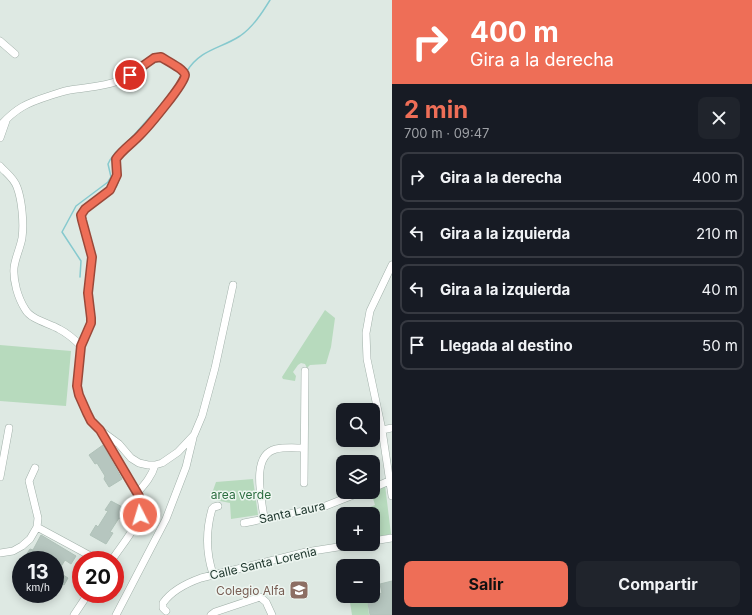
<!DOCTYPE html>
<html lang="es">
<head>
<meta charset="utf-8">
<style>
  body { margin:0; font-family:Inter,sans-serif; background:#20242c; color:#f1f3f6; height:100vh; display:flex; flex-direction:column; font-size:15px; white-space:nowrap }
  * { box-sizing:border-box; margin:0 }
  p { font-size:13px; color:#9ea1a6 }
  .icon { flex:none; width:22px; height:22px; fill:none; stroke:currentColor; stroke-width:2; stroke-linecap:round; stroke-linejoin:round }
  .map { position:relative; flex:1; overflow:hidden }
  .side { display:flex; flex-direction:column; background:#171b24; width:360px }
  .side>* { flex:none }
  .hud { background:#ee6e57; color:#fff; overflow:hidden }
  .controls { position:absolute; left:336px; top:403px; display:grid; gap:8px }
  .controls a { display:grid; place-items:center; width:44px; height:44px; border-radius:8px; background:#171b24; box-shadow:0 2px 10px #0003; font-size:20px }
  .speed { position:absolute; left:12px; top:551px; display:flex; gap:8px; font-size:20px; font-weight:700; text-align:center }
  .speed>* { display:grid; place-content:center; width:52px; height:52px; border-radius:50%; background:#171b24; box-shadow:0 2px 10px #0003; line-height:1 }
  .speed small { font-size:10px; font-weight:400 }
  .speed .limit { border:6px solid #d22; background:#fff; color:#111 }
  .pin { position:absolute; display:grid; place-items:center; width:34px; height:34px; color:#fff; margin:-17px; border:2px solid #fff; border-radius:50%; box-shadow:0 1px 4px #0007 }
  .me { position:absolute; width:44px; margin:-22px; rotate:355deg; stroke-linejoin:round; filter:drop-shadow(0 0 3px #0008) }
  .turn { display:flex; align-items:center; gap:14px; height:84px; padding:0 12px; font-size:18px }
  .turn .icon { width:52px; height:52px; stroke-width:2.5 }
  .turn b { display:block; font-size:28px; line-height:34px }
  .round { display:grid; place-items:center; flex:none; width:42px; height:42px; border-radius:8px; background:#20242c }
  .overview { display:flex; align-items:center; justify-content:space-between; height:68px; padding:0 12px }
  h1 { font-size:24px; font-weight:700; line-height:30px; color:#ee6e57 }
  .button { display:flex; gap:8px; margin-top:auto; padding:8px 12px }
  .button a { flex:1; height:46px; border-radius:8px; background:#ee6e57; color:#111; font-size:16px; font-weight:700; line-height:46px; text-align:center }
  .button a+a { background:#20242c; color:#f1f3f6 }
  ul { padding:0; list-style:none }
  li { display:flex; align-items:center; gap:12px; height:50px; margin:0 8px 6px; padding:0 4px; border:2px solid #363941; border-radius:8px }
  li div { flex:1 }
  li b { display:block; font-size:15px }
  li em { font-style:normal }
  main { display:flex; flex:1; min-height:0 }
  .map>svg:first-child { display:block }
</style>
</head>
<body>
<main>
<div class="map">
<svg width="392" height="615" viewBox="0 0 392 615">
  <rect width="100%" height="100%" fill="#dee9e3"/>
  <path fill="#b7dabd" d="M325,310L335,318L331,347L326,364L310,365L307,368L305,364L301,363L298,365L293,372L296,376L295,381L283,379L282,377Z
    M0,345L71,351L66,406L0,401Z
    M253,479L258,515L231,519L230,503L210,499L216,482Z
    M385,485L391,534L373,538V514H361L360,511L375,505L371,492H373V489Z
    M349,596H367L369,615H352Z"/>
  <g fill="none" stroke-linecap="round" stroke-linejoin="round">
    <path stroke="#86c9ce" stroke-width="1.5" d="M187,71C201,49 220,49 240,36C253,27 262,13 270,0
      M80,277L81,261L62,232L76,206L108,182L111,177L108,164L110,160L116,152L134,135L165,100"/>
  </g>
  <path fill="#b6c6bf" stroke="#b0c2b9" d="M103,445L122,479L109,487L104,479L105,476L97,463L95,464L89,455Z
    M111,501L128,510L122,520L119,518L110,532L113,533L106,544L90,535L96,525L98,527L108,511L105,510Z
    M41,535L76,556L71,564L65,560L55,576V560H35L26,555L30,549L33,550Z
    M60,573L68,578L64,585L56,580Z
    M392,581V615H370L367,597L382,593L380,584Z"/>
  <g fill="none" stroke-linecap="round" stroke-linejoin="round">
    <defs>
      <path id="minor" d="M0,41L15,54
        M0,126C16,108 27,103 49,96C56,94 63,91 70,90C86,87 103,87 118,81C133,75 145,60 161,57C167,61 184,69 185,75C186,82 148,127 141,134C133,143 123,149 116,159L117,175L114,184L110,190L85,209L81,215L92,257L88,293L91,318V323L81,346L77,386L79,395L91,421L100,430L119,444L131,458L139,463L148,465H155L162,463L178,452L194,435L202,416L215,368L233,285
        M0,138L6,121
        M0,166C6,173 14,178 17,187C22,200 24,224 22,238C20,249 15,258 14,268C13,281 18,298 25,309C31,320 49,323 59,329C67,333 74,339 81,346
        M392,265L370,311L366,333L367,359L382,430L392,496
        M382,430L392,428
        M101,432L141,502C143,522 122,544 112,560
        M0,477L9,428
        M304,483L305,371
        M373,488L389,481
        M137,493C145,484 152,476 155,465
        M264,518C262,500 250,455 276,449C285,447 295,448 304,448
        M244,523L323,507L361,492
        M37,527L98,560
        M373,541L392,538
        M0,553L13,551L22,546L30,539L37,527L38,518L29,481L35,468
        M213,574C206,553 206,530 212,509L214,507L218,506
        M166,611L163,608V603C172,590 187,583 201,578L306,552L357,544
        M74,615L88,594
        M116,615L166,519L186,467L193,438
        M211,615L215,612L260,597L266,602L272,615"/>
    </defs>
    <use href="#minor" stroke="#a1b0a9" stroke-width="8"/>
    <use href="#minor" stroke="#fff" stroke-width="7"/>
  </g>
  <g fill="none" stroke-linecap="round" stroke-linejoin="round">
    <defs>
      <path id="route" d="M130,75L154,58L161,57C167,61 184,69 185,75C186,82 148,127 141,134C133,143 123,149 116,159L117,175L110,190L85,209L81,215L82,220L92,257L88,293L91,318V323L81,346L77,386L79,395L87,413L91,421L100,430L139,496L142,508L140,515"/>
    </defs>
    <use href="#route" stroke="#9b4839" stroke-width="10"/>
    <use href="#route" stroke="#ee6e57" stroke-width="7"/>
  </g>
  <defs>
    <symbol id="school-square" viewBox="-11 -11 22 22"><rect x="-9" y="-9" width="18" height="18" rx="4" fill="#8d6e63" stroke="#eef6f1"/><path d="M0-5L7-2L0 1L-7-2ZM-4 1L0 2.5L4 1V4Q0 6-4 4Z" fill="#fff"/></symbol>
  </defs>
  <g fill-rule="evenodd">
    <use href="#school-square" x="288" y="579" width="22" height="22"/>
  </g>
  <g text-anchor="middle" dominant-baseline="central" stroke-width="3" stroke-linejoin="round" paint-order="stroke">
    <g font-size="12" fill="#2b6d3f" stroke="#eef6f1">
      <text x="241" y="494">area verde</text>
    </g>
    <g font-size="12" fill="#20382f" stroke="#eef6f1">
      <text transform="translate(292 512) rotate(-12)">Santa Laura</text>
      <text transform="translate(263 563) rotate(-13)">Calle Santa Lorenia</text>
    </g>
    <g font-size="12" fill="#785e54" stroke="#eef6f1" text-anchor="end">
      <text x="285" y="590">Colegio Alfa</text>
    </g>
  </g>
</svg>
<div class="controls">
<a><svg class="icon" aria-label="search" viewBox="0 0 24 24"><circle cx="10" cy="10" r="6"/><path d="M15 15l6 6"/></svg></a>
<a><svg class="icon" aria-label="layers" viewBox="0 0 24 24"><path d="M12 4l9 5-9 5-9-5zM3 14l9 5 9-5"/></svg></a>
<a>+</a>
<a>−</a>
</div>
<div class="speed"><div>13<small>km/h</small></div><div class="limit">20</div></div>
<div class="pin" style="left:130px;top:75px;background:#d93025"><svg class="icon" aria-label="arrive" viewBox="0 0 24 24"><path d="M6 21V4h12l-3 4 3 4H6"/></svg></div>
<svg class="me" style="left:140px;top:515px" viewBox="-20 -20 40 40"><circle r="17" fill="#ee6e57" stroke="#fff" stroke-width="3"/><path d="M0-11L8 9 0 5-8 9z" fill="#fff"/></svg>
</div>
<section class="side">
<div class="hud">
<div class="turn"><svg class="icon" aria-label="right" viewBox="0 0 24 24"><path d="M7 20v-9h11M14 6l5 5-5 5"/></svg><div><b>400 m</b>Gira a la derecha</div></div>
</div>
<div class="overview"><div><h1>2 min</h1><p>700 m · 09:47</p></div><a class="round"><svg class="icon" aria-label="close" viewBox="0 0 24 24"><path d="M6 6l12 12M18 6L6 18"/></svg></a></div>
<ul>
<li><svg class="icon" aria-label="right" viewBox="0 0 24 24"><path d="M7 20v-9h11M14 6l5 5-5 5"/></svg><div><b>Gira a la derecha</b></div><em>400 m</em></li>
<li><svg class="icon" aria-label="left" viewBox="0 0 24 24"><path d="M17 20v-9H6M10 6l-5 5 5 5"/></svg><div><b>Gira a la izquierda</b></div><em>210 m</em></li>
<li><svg class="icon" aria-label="left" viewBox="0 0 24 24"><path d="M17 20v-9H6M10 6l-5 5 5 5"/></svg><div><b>Gira a la izquierda</b></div><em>40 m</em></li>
<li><svg class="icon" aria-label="arrive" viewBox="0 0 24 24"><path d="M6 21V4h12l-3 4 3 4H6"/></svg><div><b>Llegada al destino</b></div><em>50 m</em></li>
</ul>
<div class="button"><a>Salir</a><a>Compartir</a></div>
</section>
</main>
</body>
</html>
